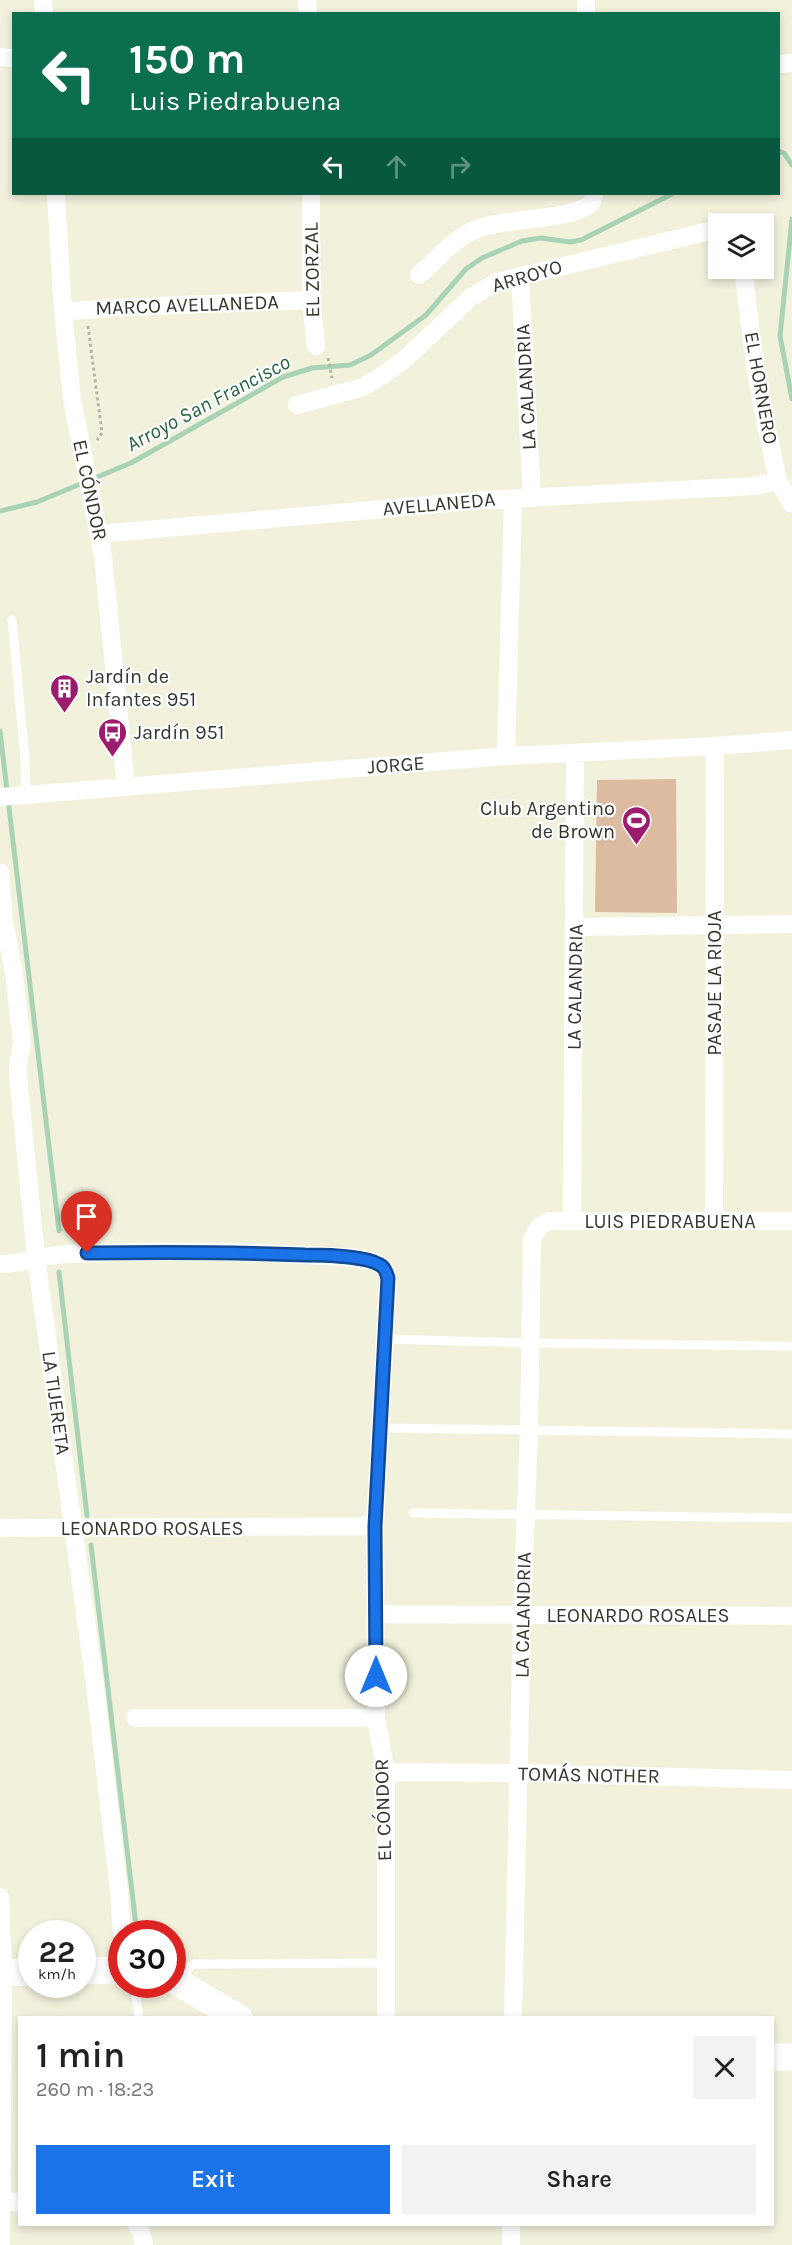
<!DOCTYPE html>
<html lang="en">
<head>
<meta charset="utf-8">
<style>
  body { margin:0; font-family:Karla,sans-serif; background:#f2f2f2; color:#222; height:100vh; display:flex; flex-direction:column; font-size:22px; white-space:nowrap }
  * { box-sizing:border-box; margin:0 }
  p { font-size:20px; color:#767676 }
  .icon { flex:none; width:33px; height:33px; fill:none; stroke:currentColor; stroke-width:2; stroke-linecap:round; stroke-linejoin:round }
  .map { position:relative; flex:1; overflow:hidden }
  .details { position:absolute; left:18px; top:2016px; width:756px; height:210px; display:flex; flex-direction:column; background:#fff; border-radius:0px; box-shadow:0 3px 9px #0003 }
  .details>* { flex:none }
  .banner { position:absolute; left:12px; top:12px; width:768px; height:183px; border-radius:0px; box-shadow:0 3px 9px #0003; background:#0b6e4f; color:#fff; overflow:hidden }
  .fabs { position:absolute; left:708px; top:213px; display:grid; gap:12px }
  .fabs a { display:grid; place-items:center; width:66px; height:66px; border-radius:0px; background:#fff; box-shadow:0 3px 9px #0003; font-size:30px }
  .speed { position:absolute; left:18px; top:1920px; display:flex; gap:12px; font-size:30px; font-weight:700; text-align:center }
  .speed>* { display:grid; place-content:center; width:78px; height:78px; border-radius:50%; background:#fff; box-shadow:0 3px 9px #0003; line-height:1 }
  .speed small { font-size:15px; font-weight:400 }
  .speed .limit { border:9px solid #d22; background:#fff; color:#111 }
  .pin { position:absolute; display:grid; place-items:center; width:51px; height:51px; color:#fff; margin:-62px -26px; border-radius:50% 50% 50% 0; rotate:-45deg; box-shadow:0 0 6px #0007 }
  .pin .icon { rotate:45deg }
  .me { position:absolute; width:66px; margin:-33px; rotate:0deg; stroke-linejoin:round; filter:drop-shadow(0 0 4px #0008) }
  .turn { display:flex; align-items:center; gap:21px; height:126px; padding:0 18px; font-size:27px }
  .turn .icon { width:78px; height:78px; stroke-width:2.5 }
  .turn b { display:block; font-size:42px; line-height:51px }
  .lanes { display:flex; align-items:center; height:57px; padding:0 18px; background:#0003; justify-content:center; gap:30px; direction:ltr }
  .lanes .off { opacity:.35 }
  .round { display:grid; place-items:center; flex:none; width:63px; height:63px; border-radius:0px; background:#f2f2f2 }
  .head { display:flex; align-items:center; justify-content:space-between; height:102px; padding:0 18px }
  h1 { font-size:36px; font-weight:600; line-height:45px }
  .cta { display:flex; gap:12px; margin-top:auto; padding:12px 18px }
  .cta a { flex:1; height:69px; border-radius:0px; background:#1a73e8; color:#fff; font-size:24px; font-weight:600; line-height:69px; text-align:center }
  .cta a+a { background:#f2f2f2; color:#222 }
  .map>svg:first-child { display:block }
</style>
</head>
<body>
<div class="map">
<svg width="792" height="2245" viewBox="0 0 792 2245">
  <rect width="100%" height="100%" fill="#f1f1dc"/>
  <path fill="#ddbba1" d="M676,779L677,913L595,912L597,780Z"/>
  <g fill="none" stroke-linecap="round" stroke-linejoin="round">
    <path stroke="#a9d3b5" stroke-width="5" d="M778,151L784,153L792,165
      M792,219L780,336L792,399
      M0,511L37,502L131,463L283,377L312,368L350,365L371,355L426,315L466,269L482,258L522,241L541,238L570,242L581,240L672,194
      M0,731L59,1231
      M59,1272L87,1516
      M91,1545L137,1934"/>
    <path stroke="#b5b5a4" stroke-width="3" stroke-dasharray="3 3" stroke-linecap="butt" d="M88,326L102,433L97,440
      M328,358L332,378"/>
    <path stroke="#fff" stroke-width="9" d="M12,620L25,759L26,794
      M386,1339L531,1343L792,1346
      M382,1428L792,1434
      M413,1513L792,1518
      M183,1982L189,1967L194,1964L385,1963
      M134,1984L139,2018"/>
    <path stroke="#fff" stroke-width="18" d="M43,0L44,14
      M307,0L308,14
      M586,0V14
      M0,57L14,58
      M778,64L792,63
      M56,194L63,312L72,399L103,556L126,786
      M311,194V300L316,346
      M743,268L755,366L766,425L778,481L792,504
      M419,275C436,261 452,240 472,231C502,217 568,221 589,205C593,202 594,198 594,194
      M520,276L532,498
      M63,312C146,304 229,304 311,300
      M297,405L363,387L383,375L405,359L471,297L497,282L718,229
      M99,534L485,500L755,486L778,481
      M506,756L513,499
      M0,797L506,756L715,746L792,740
      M0,872L4,921L13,967L22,1042L18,1065V1076L36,1257L96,1693L119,1892L122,1934
      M575,927L792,924
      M714,1220L715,746
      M572,1221L575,754
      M0,1264C23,1264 44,1255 67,1254C147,1250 227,1251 306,1255C323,1256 365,1256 379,1264C385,1267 386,1272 388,1279L375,1526L376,1718L386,1772V2018
      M0,1528L375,1526
      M376,1614L792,1616
      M135,1718H376
      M386,1772L519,1773L792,1780
      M0,1897L3,1973L1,2245
      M513,2018L522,1614L529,1429L532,1239L540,1226L549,1221H792
      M0,2201L20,2202
      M136,2224L141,2232L144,2245
      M511,2245V2224"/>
    <path stroke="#fff" stroke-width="27" d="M82,1971L122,1970
      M0,1973L32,1972
      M172,1979L239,2018
      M772,2057H792"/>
  </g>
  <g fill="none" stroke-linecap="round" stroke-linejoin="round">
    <defs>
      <path id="route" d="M87,1253C160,1252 232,1252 305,1255C322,1255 364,1256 378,1264C385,1267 386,1272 388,1278L375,1526L376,1676"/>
    </defs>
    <use href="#route" stroke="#114b97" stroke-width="15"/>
    <use href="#route" stroke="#1a73e8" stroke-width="10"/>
  </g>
  <defs>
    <symbol id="building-pin" viewBox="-11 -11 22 30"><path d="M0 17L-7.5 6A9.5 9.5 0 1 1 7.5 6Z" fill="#9d1b6d" stroke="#fff"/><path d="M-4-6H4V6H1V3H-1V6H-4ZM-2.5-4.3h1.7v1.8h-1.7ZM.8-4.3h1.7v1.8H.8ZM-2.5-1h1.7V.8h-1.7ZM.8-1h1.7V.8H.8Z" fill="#fff"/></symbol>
    <symbol id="bus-pin" viewBox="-11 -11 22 30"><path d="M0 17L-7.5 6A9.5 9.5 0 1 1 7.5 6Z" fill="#9d1b6d" stroke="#fff"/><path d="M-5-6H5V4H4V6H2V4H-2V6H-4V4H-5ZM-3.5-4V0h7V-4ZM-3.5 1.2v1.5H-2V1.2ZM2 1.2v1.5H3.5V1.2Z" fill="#fff"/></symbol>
    <symbol id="stadium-pin" viewBox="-11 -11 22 30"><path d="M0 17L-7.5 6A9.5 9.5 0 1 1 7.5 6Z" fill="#9d1b6d" stroke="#fff"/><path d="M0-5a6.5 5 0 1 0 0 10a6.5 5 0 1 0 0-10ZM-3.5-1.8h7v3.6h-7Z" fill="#fff"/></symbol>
  </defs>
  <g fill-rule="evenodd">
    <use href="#building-pin" x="48" y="672" width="33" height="45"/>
    <use href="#bus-pin" x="96" y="716" width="33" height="45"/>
    <use href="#stadium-pin" x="620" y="804" width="33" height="45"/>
  </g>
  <g text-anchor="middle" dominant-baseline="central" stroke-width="4.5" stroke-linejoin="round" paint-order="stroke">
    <g font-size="20" fill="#36362e" stroke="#fff">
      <text transform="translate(312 270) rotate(-91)">EL ZORZAL</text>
      <text transform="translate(527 276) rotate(-16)">ARROYO</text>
      <text transform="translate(187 305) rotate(-2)">MARCO AVELLANEDA</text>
      <text transform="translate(526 387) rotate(-93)">LA CALANDRIA</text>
      <text transform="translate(761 388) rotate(80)">EL HORNERO</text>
      <text transform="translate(90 490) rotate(78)">EL CÓNDOR</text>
      <text transform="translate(439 504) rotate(-5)">AVELLANEDA</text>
      <text transform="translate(396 765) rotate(-4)">JORGE</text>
      <text transform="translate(714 983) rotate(-90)">PASAJE LA RIOJA</text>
      <text transform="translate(575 987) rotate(-89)">LA CALANDRIA</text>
      <text x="670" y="1221">LUIS PIEDRABUENA</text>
      <text transform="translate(56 1403) rotate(82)">LA TIJERETA</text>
      <text x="152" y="1528">LEONARDO ROSALES</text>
      <text transform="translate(523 1615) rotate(-89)">LA CALANDRIA</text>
      <text x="638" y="1615">LEONARDO ROSALES</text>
      <text transform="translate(589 1775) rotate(1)">TOMÁS NOTHER</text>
      <text transform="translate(383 1810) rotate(-92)">EL CÓNDOR</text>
    </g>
    <g font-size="20" fill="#36362e" stroke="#fff" text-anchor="start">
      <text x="86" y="676">Jardín de<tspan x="86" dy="23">Infantes 951</tspan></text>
      <text x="134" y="732">Jardín 951</text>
      <text x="615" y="808" text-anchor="end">Club Argentino<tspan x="615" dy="23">de Brown</tspan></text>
    </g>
    <g font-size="21" font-style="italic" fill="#25653f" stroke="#fff">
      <text transform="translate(208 403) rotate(-28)">Arroyo San Francisco</text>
    </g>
  </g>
</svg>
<div class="fabs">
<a><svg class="icon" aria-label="layers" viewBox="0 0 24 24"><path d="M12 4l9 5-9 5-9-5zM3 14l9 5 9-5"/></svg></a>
</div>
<div class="speed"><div>22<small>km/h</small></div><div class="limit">30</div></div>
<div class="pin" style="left:87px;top:1253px;background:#d93025"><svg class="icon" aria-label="arrive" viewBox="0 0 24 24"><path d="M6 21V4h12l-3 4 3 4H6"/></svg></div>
<svg class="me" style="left:376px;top:1676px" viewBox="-20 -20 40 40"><circle r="19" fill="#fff"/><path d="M0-13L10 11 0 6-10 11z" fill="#1a73e8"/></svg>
<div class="banner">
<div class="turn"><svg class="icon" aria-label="left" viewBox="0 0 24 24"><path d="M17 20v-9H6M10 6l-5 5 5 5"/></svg><div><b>150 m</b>Luis Piedrabuena</div></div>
<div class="lanes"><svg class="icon" aria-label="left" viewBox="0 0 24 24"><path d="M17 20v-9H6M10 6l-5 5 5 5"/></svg><svg class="icon off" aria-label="ahead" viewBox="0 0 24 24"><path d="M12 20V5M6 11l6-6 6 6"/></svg><svg class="icon off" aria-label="right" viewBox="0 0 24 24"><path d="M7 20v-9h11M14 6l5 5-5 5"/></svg></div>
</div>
<section class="details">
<div class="head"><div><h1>1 min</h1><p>260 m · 18:23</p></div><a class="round"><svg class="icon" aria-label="close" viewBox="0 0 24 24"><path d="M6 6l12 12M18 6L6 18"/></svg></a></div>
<div class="cta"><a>Exit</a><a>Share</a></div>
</section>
</div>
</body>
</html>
